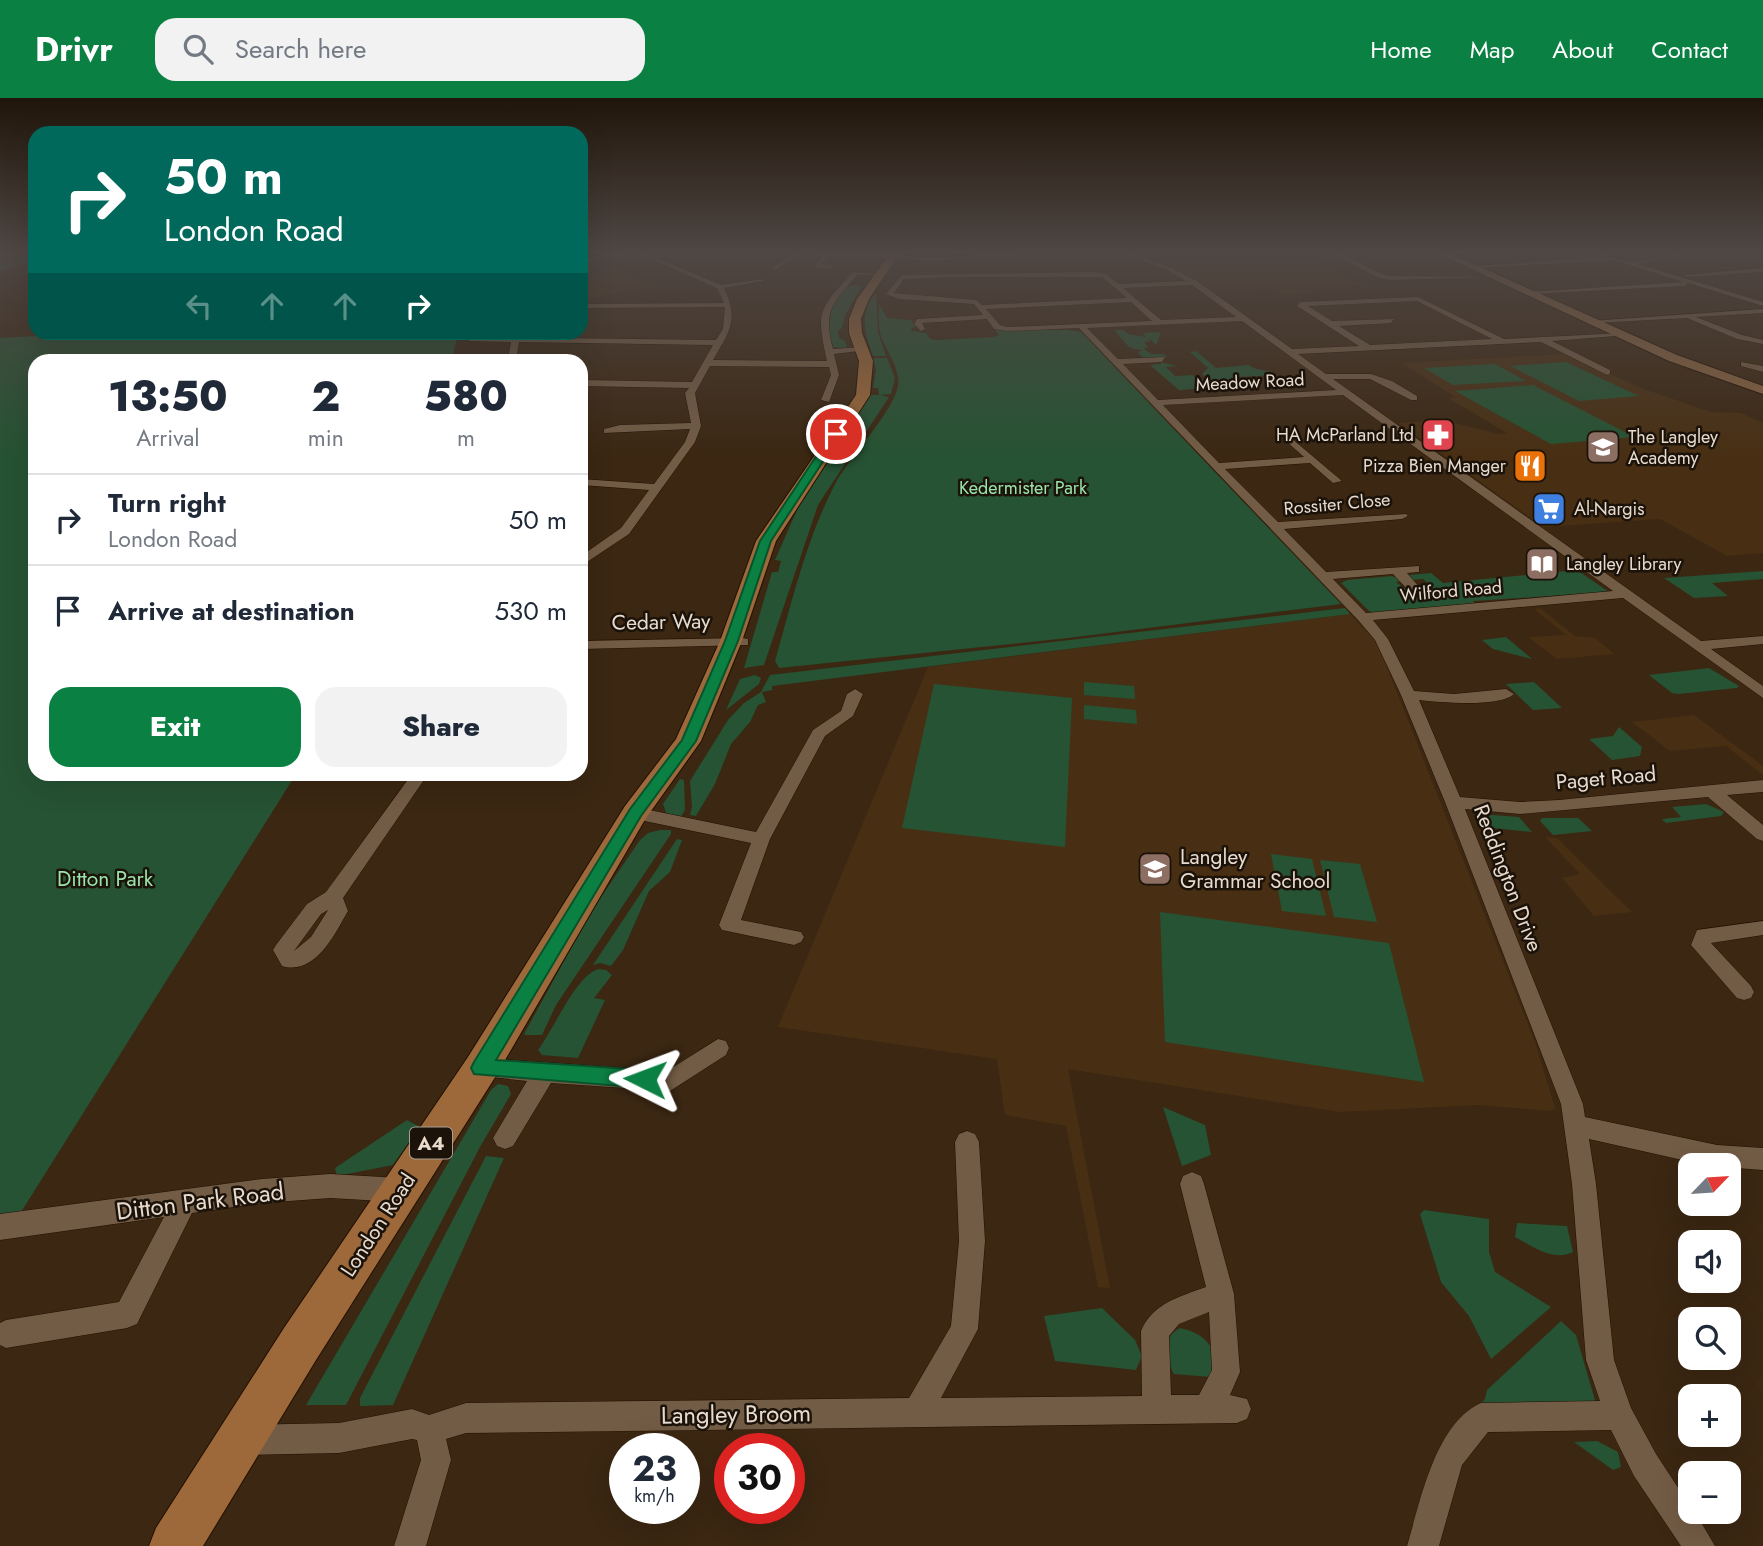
<!DOCTYPE html>
<html lang="en">
<head>
<meta charset="utf-8">
<style>
  body { margin:0; font-family:Jost,sans-serif; background:#f2f2f3; color:#1f2937; height:100vh; display:flex; flex-direction:column; font-size:26px; white-space:nowrap }
  * { box-sizing:border-box; margin:0 }
  p { font-size:23px; color:#747a83 }
  .icon { flex:none; width:38px; height:38px; fill:none; stroke:currentColor; stroke-width:2; stroke-linecap:round; stroke-linejoin:round }
  .map { position:relative; flex:1; overflow:hidden }
  .sheet { position:absolute; left:28px; top:256px; width:560px; height:427px; display:flex; flex-direction:column; background:#fff; border-radius:21px; box-shadow:0 7px 28px #0002 }
  .sheet>* { flex:none }
  .guide { position:absolute; left:28px; top:28px; width:560px; height:214px; border-radius:21px; box-shadow:0 7px 28px #0002; background:#00695c; color:#fff; overflow:hidden }
  .needle { width:46px; rotate:65deg }
  .fabs { position:absolute; left:1678px; top:1055px; display:grid; gap:14px }
  .fabs a { display:grid; place-items:center; width:63px; height:63px; border-radius:14px; background:#fff; box-shadow:0 7px 28px #0002; font-size:35px }
  .speed { position:absolute; left:609px; top:1335px; display:flex; gap:14px; font-size:35px; font-weight:700; text-align:center }
  .speed>* { display:grid; place-content:center; width:91px; height:91px; border-radius:50%; background:#fff; box-shadow:0 7px 28px #0002; line-height:1 }
  .speed small { font-size:18px; font-weight:400 }
  .speed .limit { border:10px solid #d22; background:#fff; color:#111 }
  .pin { position:absolute; display:grid; place-items:center; width:60px; height:60px; color:#fff; margin:-30px; border:4px solid #fff; border-radius:50%; box-shadow:0 2px 7px #0007 }
  .me { position:absolute; width:77px; margin:-38px; rotate:273deg; stroke-linejoin:round; filter:drop-shadow(0 0 5px #0008) }
  .turn { display:flex; align-items:center; gap:24px; height:147px; padding:0 21px; font-size:32px }
  .turn .icon { width:91px; height:91px; stroke-width:2.5 }
  .turn b { display:block; font-size:49px; line-height:60px }
  .lanes { display:flex; align-items:center; height:66px; padding:0 21px; background:#0003; justify-content:center; gap:35px; direction:ltr }
  .lanes .off { opacity:.35 }
  .eta { display:flex; justify-content:space-evenly; align-items:center; height:119px; text-align:center }
  .eta b { font-size:42px; font-weight:800; line-height:49px }
  .cta { display:flex; gap:14px; margin-top:auto; padding:14px 21px }
  .cta a { flex:1; height:80px; border-radius:21px; background:#0b8043; color:#fff; font-size:28px; font-weight:800; line-height:80px; text-align:center }
  .cta a+a { background:#f2f2f3; color:#1f2937 }
  ul { padding:0; list-style:none }
  li { display:flex; align-items:center; gap:21px; height:91px; padding:0 21px; border-top:2px solid #e0e1e3 }
  li div { flex:1 }
  li b { display:block; font-size:26px }
  li em { font-style:normal }
  header { display:flex; align-items:center; gap:42px; box-sizing:border-box; height:98px; padding:0 35px; background:#0b8043; color:#fff }
  header strong { font-size:33px }
  nav { display:flex; gap:38px; margin-inline-start:auto; font-size:24px }
  .search { width:490px; height:63px; background:#f2f2f3; display:flex; align-items:center; gap:18px; box-sizing:border-box; padding:0 24px; border-radius:21px; color:#747a83; font-size:26px }
  .map>svg:first-child { display:block }
</style>
</head>
<body>
<header>
<strong>Drivr</strong>
<div class="search"><svg class="icon" aria-label="search" viewBox="0 0 24 24"><circle cx="10" cy="10" r="6"/><path d="M15 15l6 6"/></svg>Search here</div>
<nav><a>Home</a><a>Map</a><a>About</a><a>Contact</a></nav>
</header>
<div class="map">
<svg width="1763" height="1448" viewBox="0 0 1763 1448">
  <rect width="100%" height="100%" fill="#3b2712"/>
  <path fill="#482f13" d="M1165,155H1303L1364,187L1305,190L1315,195L1283,197L1271,191L1213,194L1180,172L1146,160Z
    M615,171L655,189L609,196L581,205V177Z
    M1564,256L1644,291L1711,314L1741,315L1763,325V455L1727,458L1660,421L1543,429L1399,325L1441,322L1499,336L1507,335L1448,300L1455,299L1402,265Z
    M1540,510L1575,538L1595,540L1614,556L1557,561L1528,539L1566,537L1534,511Z
    M1350,516L1375,543L1383,559L1535,944L1555,1010L1551,1013L1479,1007L1340,1014L1068,971L1110,1190L1098,1189L1066,1028L1005,1017L997,961L778,929L928,569Z
    M1694,617L1763,668V677L1726,648L1670,653L1632,624Z
    M1545,739L1557,740L1632,814L1594,818L1562,780L1580,776Z"/>
  <path fill="#265333" d="M0,155H35V159L29,161L30,164L0,174Z
    M853,187L862,188L845,217L842,230L838,233L839,240L845,243L847,250L831,249C828,229 827,195 853,187Z
    M876,195L878,235L886,258H873C865,235 858,216 876,195Z
    M879,206L887,220L911,222L915,229L911,230L912,233L926,235L930,241L937,242L994,239L999,237L995,232H1068L1081,234L1341,506L1068,540L779,570L775,563C792,503 806,442 835,386C849,359 892,316 898,288C901,271 886,253 881,238C878,228 879,216 879,206Z
    M1114,232H1123L1128,236L1146,239L1143,235L1161,234L1156,247L1148,239L1150,243L1144,244L1148,249L1143,250L1151,256H1164L1167,259L1157,261L1143,260L1138,254L1143,252L1133,251L1134,250L1129,249Z
    M102,234L458,235L452,262H35V676H296L18,1119L0,1121V240Z
    M1196,253L1216,270L1249,267C1257,274 1266,270 1275,277L1237,279L1232,282L1252,289L1219,291L1202,276L1208,270L1190,254Z
    M873,260H887L895,280L891,296L880,297L889,299L818,407L764,567L744,570L772,474H778L781,463L775,462L801,403L871,297H879L878,290H873L876,272Z
    M1160,264L1177,268L1166,269L1175,278L1192,277L1198,281H1204L1208,284L1203,287L1207,290L1179,292L1150,267L1161,266Z
    M1566,264L1639,298L1579,303L1510,268Z
    M1495,266L1526,283L1453,287L1424,270Z
    M1533,287L1635,339L1551,346L1455,293Z
    M1577,472L1609,494L1473,503L1476,508L1384,517L1369,513L1341,485L1347,482L1392,478L1404,483L1396,484L1404,490L1433,489L1423,481L1411,482L1410,477L1431,475L1443,485Z
    M1763,473V481L1712,485L1728,498L1694,500L1664,480Z
    M1345,510L1350,516L772,588V592L762,594L766,604L758,607L750,624L731,646L715,686L696,718L690,717L692,709L690,683L728,622L744,605L761,594L770,577Z
    M1506,539L1532,561L1493,551L1482,542Z
    M1709,570L1739,588L1737,590L1678,596L1672,595L1649,577Z
    M755,577L761,580L759,586L726,612L740,581Z
    M1084,584L1134,588L1135,601L1084,597Z
    M1534,584L1562,610L1533,612L1506,586Z
    M934,586L1072,600L1065,749L902,730Z
    M1084,607L1136,612L1137,626L1084,621Z
    M1619,629L1642,649L1640,658L1612,662L1589,641L1613,638Z
    M680,681L684,682L685,712L678,723L668,720L663,706Z
    M1706,706L1724,714L1721,718L1666,725L1662,721L1681,719L1672,709Z
    M1479,716L1519,719L1532,734L1484,729L1477,722L1481,718Z
    M1542,720H1578L1592,733L1553,737L1540,723Z
    M660,732H671V736L556,907L542,937H526L524,936L592,812L640,742L648,735Z
    M677,741L682,742L670,774L649,793L623,852L611,868L600,865L593,867Z
    M1271,756L1312,761L1326,818L1282,813Z
    M1320,762L1360,766L1377,824L1334,819Z
    M1160,814L1389,845L1424,984L1165,944Z
    M598,871L606,872L612,877L594,900L605,902L578,960L542,957L538,952C554,931 575,879 598,871Z
    M498,986L508,988L511,996L480,1049L346,1307H306L491,992Z
    M1163,1009L1205,1027L1211,1057L1182,1068Z
    M407,1022L420,1029L393,1067L337,1078L335,1070Z
    M486,1058L504,1060L393,1307L360,1308V1300Z
    M1424,1112L1489,1121V1154L1495,1174L1551,1209L1491,1261L1469,1218L1441,1184L1420,1116Z
    M1517,1125L1567,1128L1573,1154C1553,1164 1532,1148 1515,1139Z
    M1102,1210L1135,1242L1142,1258L1136,1272L1055,1263L1044,1218Z
    M1561,1223L1576,1237L1597,1309L1478,1308L1485,1301L1487,1292Z
    M1180,1230C1212,1237 1213,1253 1223,1280L1174,1276C1165,1260 1161,1240 1180,1230Z
    M1597,1343L1618,1354L1621,1369L1613,1372L1574,1344Z"/>
  <g fill="none" stroke-linecap="round" stroke-linejoin="round">
    <path stroke="#01171c" stroke-width="2.5" d="M7,155L35,156"/>
    <defs>
      <path id="street" d="M616,155H630L581,165V161Z
        M637,155H645L721,187L763,181V183L724,190C740,222 728,236 713,262L827,263C816,213 818,212 853,174L882,177H857C832,206 823,212 833,251L863,249L867,252L834,256L839,277L829,304L821,302L831,277L829,269L710,268L695,295L701,328L695,344L629,436L581,468V458L621,430L649,392L581,387V381L654,386L685,344L690,331L604,335V331L620,327L691,325L685,295L689,290L581,288V282L692,284L713,247L519,244L516,262H508L511,244L470,243L466,241L470,239L716,242L723,231L725,209L581,210V206L724,205L717,190Z
        M794,155H801L777,171H773V169Z
        M809,155L932,159L1052,155L932,163L831,158L821,166L833,168L831,171L813,169L823,158Z
        M1119,155H1128L1170,169L1197,183L1292,251L1359,248L1297,208L1300,204L1418,199L1504,241L1624,235L1628,237L1552,243L1610,272V276L1607,277L1541,244L1298,256L1326,276H1371L1392,283L1417,298V302H1411L1370,281H1333L1701,543L1763,538V546L1711,551L1763,588V600L1623,500L1373,522L1388,541L1414,593L1454,596L1506,591L1514,596C1499,610 1439,604 1419,602L1460,699L1520,704L1559,702L1763,682V694L1727,697L1763,727V743L1757,741L1708,699L1520,716L1465,711L1583,1006L1585,1019L1717,1047L1763,1050V1072L1709,1068L1589,1041L1596,1086L1614,1262L1631,1310L1656,1356L1690,1408V1414H1695L1715,1448H1681L1634,1378L1611,1332L1488,1334L1462,1367L1439,1448H1407C1420,1405 1435,1325 1481,1305L1600,1303L1586,1262L1572,1086L1561,1006L1445,704L1401,597L1375,542L1358,522L1079,230L1007,233L994,231L987,221L922,225L925,231L921,233L914,226L917,221L983,217L974,206L898,201L886,196L902,177L1094,174L1106,176L1119,186L1186,183L1166,171ZM955,179H1102L1127,200L982,207L976,202L894,195L904,181ZM1192,187L1236,219L1161,222L1123,190ZM1417,203L1492,241L1370,247L1339,228L1391,225L1394,221L1332,223L1308,208ZM1131,204L1152,223L1007,229L1000,227L986,211ZM1242,223L1336,292L1158,302L1123,266L1162,264L1165,259L1118,261L1087,230ZM1343,297L1613,493L1366,515L1333,481L1393,476L1410,494L1415,495L1421,491L1407,475L1419,474V468L1326,474L1284,431L1402,421L1408,418L1406,416L1278,424L1225,371L1310,365L1333,385L1342,383L1291,340L1286,343L1304,359L1219,365L1163,307Z
        M1331,155C1352,155 1369,174 1390,178L1499,179L1390,182L1377,179Z
        M1593,155C1606,155 1618,163 1630,163C1650,163 1670,155 1690,155L1638,166L1763,204V208L1688,185L1685,188L1531,196L1527,194L1683,184L1613,162L1478,170L1475,168L1604,159Z
        M1763,170V174L1686,179L1683,177Z
        M1763,211V215L1696,219L1742,237L1763,242V246L1737,241L1687,220L1595,225L1591,223Z
        M1741,264L1763,268V274L1741,268Z
        M743,540L748,541V547L581,551V543Z
        M855,591L863,596L853,618L825,638L770,741L741,822L801,834L804,839L801,844L794,847L722,832L719,827L751,745L635,721L626,715L635,709L756,734L813,632L841,613L847,596Z
        M412,676H428L343,800L348,813C335,836 315,878 282,868L273,852L276,847L307,806L326,794ZM328,812L311,839L294,853L321,816Z
        M1763,823V837L1711,845L1751,888L1754,894L1751,900L1744,902L1737,900L1691,847L1697,832Z
        M718,941L726,943L729,950L726,957L670,993L551,985L513,1048L505,1051L497,1048L493,1040L527,983L473,977L470,970L473,963L481,960L667,973Z
        M967,1033L975,1036L979,1044L985,1143L978,1231L941,1300L1142,1298L1141,1233C1153,1205 1179,1199 1206,1189L1180,1086L1183,1078L1192,1074L1201,1078L1204,1086L1234,1196L1240,1274L1230,1297L1247,1301L1251,1311L1247,1321L1237,1325L466,1335L446,1341L451,1362L426,1448H394L421,1362L417,1342L412,1341L339,1355L244,1357L234,1352L229,1342L234,1332L244,1327L339,1325L412,1311L429,1317L466,1305L909,1300L951,1228L959,1143L955,1044L959,1036ZM1209,1214L1212,1272L1199,1297H1171L1169,1238L1179,1226Z
        M330,1076L400,1080L409,1084L412,1092L409,1100L400,1104L330,1100L262,1105L192,1115L137,1226L127,1230L6,1250L0,1247V1225L6,1222L119,1204L164,1119L0,1142V1116L262,1081Z"/>
      <path id="secondary" d="M1437,155H1449L1677,257L1763,288V296L1669,263Z"/>
      <path id="primary" d="M890,155H900L869,201L861,221L862,235L873,263L870,297L776,443L742,543L701,643L646,720L494,981L316,1262L203,1448H149L156,1430L284,1230L468,959L625,708L676,641L720,543L756,443L856,297L859,263L849,235V221L857,201Z"/>
    </defs>
    <use href="#street" stroke="#220f00" stroke-width="1"/>
    <use href="#secondary" stroke="#220f00" stroke-width="2"/>
    <use href="#primary" stroke="#220f00" stroke-width="2"/>
    <use href="#street" fill="#735c45" fill-rule="evenodd"/>
    <use href="#secondary" fill="#88623f" fill-rule="evenodd"/>
    <use href="#primary" fill="#9d693a" fill-rule="evenodd"/>
  </g>
  <linearGradient id="sky" x2="0" y2="1"><stop stop-color="#20150a"/><stop offset="0.43" stop-color="#4f4744"/><stop offset="1" stop-color="#4f4744" stop-opacity="0"/></linearGradient>
  <rect width="1763" height="358" fill="url(#sky)"/>
  <path fill="#0b8043" stroke="#07532c" stroke-width="2" d="M836,333L841,336L771,443L738,543L696,643L641,718L496,962L645,972L652,975L655,981L652,988L645,990L474,976L471,970L474,964L630,711L682,642L725,543L760,443L831,336Z"/>
  <defs>
    <symbol id="pharmacy-square" viewBox="-11 -11 22 22"><rect x="-9" y="-9" width="18" height="18" rx="4" fill="#e0444e" stroke="#1b1209"/><path d="M-2-6h4v4h4v4h-4v4h-4v-4h-4v-4h4Z" fill="#fff"/></symbol>
    <symbol id="school-square" viewBox="-11 -11 22 22"><rect x="-9" y="-9" width="18" height="18" rx="4" fill="#8d6e63" stroke="#1b1209"/><path d="M0-5L7-2L0 1L-7-2ZM-4 1L0 2.5L4 1V4Q0 6-4 4Z" fill="#fff"/></symbol>
    <symbol id="restaurant-square" viewBox="-11 -11 22 22"><rect x="-9" y="-9" width="18" height="18" rx="4" fill="#e8710a" stroke="#1b1209"/><path d="M-5-6h1v4h1v-4h1v4h1v-4h1v5L-1.5 .5V6h-2V.5L-5-1ZM5-6V6H3V1.5H1.5Q1.5-4 5-6Z" fill="#fff"/></symbol>
    <symbol id="supermarket-square" viewBox="-11 -11 22 22"><rect x="-9" y="-9" width="18" height="18" rx="4" fill="#3f7fe0" stroke="#1b1209"/><path d="M-6-5.5h2.5l.6 2H6L4.5 2H-2.5L-4.4-4H-6ZM-1.5 3.2a1.3 1.3 0 1 0 .1 0ZM3 3.2a1.3 1.3 0 1 0 .1 0Z" fill="#fff"/></symbol>
    <symbol id="library-square" viewBox="-11 -11 22 22"><rect x="-9" y="-9" width="18" height="18" rx="4" fill="#8d6e63" stroke="#1b1209"/><path d="M-6-4Q-3-5.5-.7-3.5V5Q-3 3-6 4ZM6-4Q3-5.5 .7-3.5V5Q3 3 6 4Z" fill="#fff"/></symbol>
  </defs>
  <g fill-rule="evenodd">
    <use href="#pharmacy-square" x="1419" y="318" width="38" height="38"/>
    <use href="#school-square" x="1584" y="330" width="38" height="38"/>
    <use href="#restaurant-square" x="1511" y="349" width="38" height="38"/>
    <use href="#supermarket-square" x="1530" y="392" width="38" height="38"/>
    <use href="#library-square" x="1523" y="447" width="38" height="38"/>
    <use href="#school-square" x="1136" y="752" width="38" height="38"/>
  </g>
  <g text-anchor="middle" dominant-baseline="central" stroke-width="5" stroke-linejoin="round" paint-order="stroke">
    <g font-size="18" fill="#e8dbce" stroke="#1b1209">
      <text transform="translate(1250 284) rotate(-3)">Meadow Road</text>
      <text transform="translate(1337 406) rotate(-5)">Rossiter Close</text>
      <text transform="translate(1451 493) rotate(-5)">Wilford Road</text>
    </g>
    <g font-size="18" fill="#e8dbce" stroke="#1b1209" text-anchor="start">
      <text x="1414" y="337" text-anchor="end">HA McParland Ltd</text>
      <text x="1628" y="339">The Langley<tspan x="1628" dy="21">Academy</tspan></text>
      <text x="1506" y="368" text-anchor="end">Pizza Bien Manger</text>
      <text x="1574" y="411">Al-Nargis</text>
      <text x="1566" y="466">Langley Library</text>
    </g>
    <g font-size="18" fill="#99e4aa" stroke="#1b1209">
      <text x="1023" y="390">Kedermister Park</text>
    </g>
    <rect fill="#1b1209" stroke="#aa9f93" stroke-width="2" x="410" y="1029.5" width="42" height="31" rx="5"/>
    <g font-size="19" font-weight="bold" fill="#e8dbce">
      <text x="431" y="1045">A4</text>
    </g>
    <g font-size="21" fill="#e8dbce" stroke="#1b1209">
      <text transform="translate(661 524) rotate(-1)">Cedar Way</text>
      <text transform="translate(1606 680) rotate(-5)">Paget Road</text>
      <text transform="translate(1508 780) rotate(69)">Reddington Drive</text>
      <text transform="translate(378 1127) rotate(-57)">London Road</text>
    </g>
    <g font-size="21" fill="#e8dbce" stroke="#1b1209" text-anchor="start">
      <text x="1180" y="759">Langley<tspan x="1180" dy="24">Grammar School</tspan></text>
    </g>
    <g font-size="21" fill="#99e4aa" stroke="#1b1209">
      <text x="105" y="781">Ditton Park</text>
    </g>
    <g font-size="24" fill="#e8dbce" stroke="#1b1209">
      <text transform="translate(200 1103) rotate(-7)">Ditton Park Road</text>
      <text transform="translate(736 1316) rotate(-1)">Langley Broom</text>
    </g>
  </g>
</svg>
<div class="fabs">
<a><svg class="needle" viewBox="-14 -14 28 28"><path d="M0-13l5 13h-10z" fill="#e53935"/><path d="M0 13l5-13h-10z" fill="#747a83"/></svg></a>
<a><svg class="icon" aria-label="sound" viewBox="0 0 24 24"><path d="M4 9h4l5-4v14l-5-4H4zM17 9q2 3 0 6"/></svg></a>
<a><svg class="icon" aria-label="search" viewBox="0 0 24 24"><circle cx="10" cy="10" r="6"/><path d="M15 15l6 6"/></svg></a>
<a>+</a>
<a>−</a>
</div>
<div class="speed"><div>23<small>km/h</small></div><div class="limit">30</div></div>
<div class="pin" style="left:836px;top:336px;background:#d93025"><svg class="icon" aria-label="arrive" viewBox="0 0 24 24"><path d="M6 21V4h12l-3 4 3 4H6"/></svg></div>
<svg class="me" style="left:645px;top:981px" viewBox="-20 -20 40 40"><path d="M0-17L14 15 0 8-14 15z" fill="#0b8043" stroke="#fff" stroke-width="4"/></svg>
<div class="guide">
<div class="turn"><svg class="icon" aria-label="right" viewBox="0 0 24 24"><path d="M7 20v-9h11M14 6l5 5-5 5"/></svg><div><b>50 m</b>London Road</div></div>
<div class="lanes"><svg class="icon off" aria-label="left" viewBox="0 0 24 24"><path d="M17 20v-9H6M10 6l-5 5 5 5"/></svg><svg class="icon off" aria-label="ahead" viewBox="0 0 24 24"><path d="M12 20V5M6 11l6-6 6 6"/></svg><svg class="icon off" aria-label="ahead" viewBox="0 0 24 24"><path d="M12 20V5M6 11l6-6 6 6"/></svg><svg class="icon" aria-label="right" viewBox="0 0 24 24"><path d="M7 20v-9h11M14 6l5 5-5 5"/></svg></div>
</div>
<section class="sheet">
<div class="eta">
<div><b>13:50</b><p>Arrival</p></div>
<div><b>2</b><p>min</p></div>
<div><b>580</b><p>m</p></div>
</div>
<ul>
<li><svg class="icon" aria-label="right" viewBox="0 0 24 24"><path d="M7 20v-9h11M14 6l5 5-5 5"/></svg><div><b>Turn right</b><p>London Road</p></div><em>50 m</em></li>
<li><svg class="icon" aria-label="arrive" viewBox="0 0 24 24"><path d="M6 21V4h12l-3 4 3 4H6"/></svg><div><b>Arrive at destination</b></div><em>530 m</em></li>
</ul>
<div class="cta"><a>Exit</a><a>Share</a></div>
</section>
</div>
</body>
</html>
